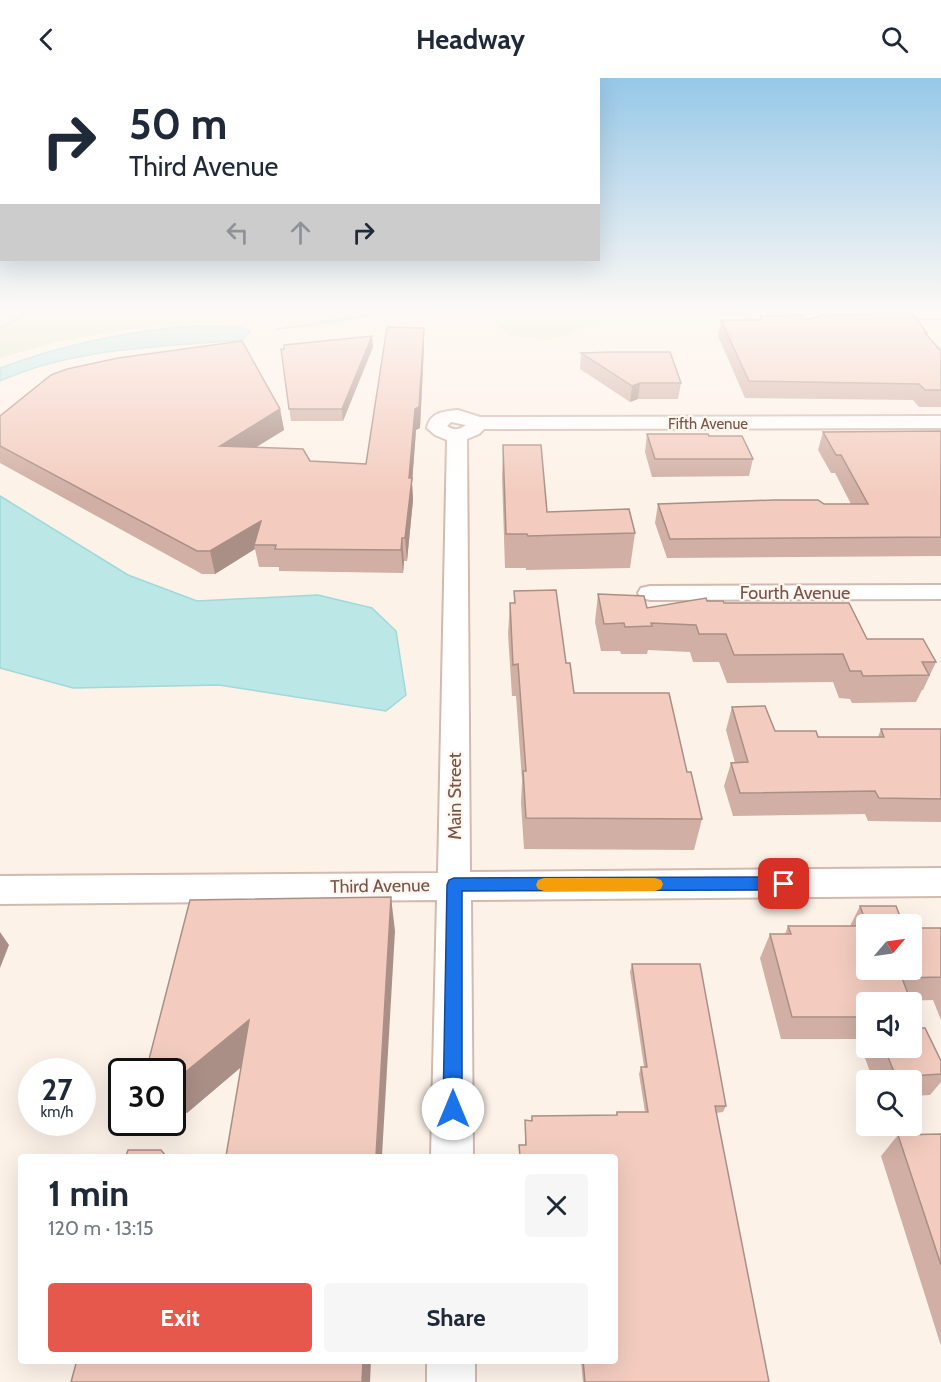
<!DOCTYPE html>
<html lang="en">
<head>
<meta charset="utf-8">
<style>
  body { margin:0; font-family:Cabin,sans-serif; background:#f6f6f7; color:#1f2937; height:100vh; display:flex; flex-direction:column; font-size:22px; white-space:nowrap }
  * { box-sizing:border-box; margin:0 }
  p { font-size:20px; color:#747a83 }
  .icon { flex:none; width:33px; height:33px; fill:none; stroke:currentColor; stroke-width:2; stroke-linecap:round; stroke-linejoin:round }
  .map { position:relative; flex:1; overflow:hidden }
  .sheet { position:absolute; left:18px; top:1076px; width:600px; height:210px; display:flex; flex-direction:column; background:#fff; border-radius:6px; box-shadow:0 6px 24px #0002 }
  .sheet>* { flex:none }
  .hud { position:absolute; left:0px; top:0px; width:600px; height:183px; box-shadow:0 6px 24px #0002; background:#fff; color:#1f2937; overflow:hidden }
  .needle { width:39px; rotate:61deg }
  .fabs { position:absolute; left:856px; top:836px; display:grid; gap:12px }
  .fabs a { display:grid; place-items:center; width:66px; height:66px; border-radius:6px; background:#fff; box-shadow:0 6px 24px #0002; font-size:30px }
  .speed { position:absolute; left:18px; top:980px; display:flex; gap:12px; font-size:30px; font-weight:700; text-align:center }
  .speed>* { display:grid; place-content:center; width:78px; height:78px; border-radius:50%; background:#fff; box-shadow:0 6px 24px #0002; line-height:1 }
  .speed small { font-size:15px; font-weight:400 }
  .speed .limit { border:3px solid #111; border-radius:9px; background:#fff; color:#111 }
  .pin { position:absolute; display:grid; place-items:center; width:51px; height:51px; color:#fff; margin:-26px; border-radius:12px; box-shadow:0 3px 9px #0006 }
  .me { position:absolute; width:66px; margin:-33px; rotate:0deg; stroke-linejoin:round; filter:drop-shadow(0 0 4px #0008) }
  .turn { display:flex; align-items:center; gap:21px; height:126px; padding:0 30px; font-size:27px }
  .turn .icon { width:78px; height:78px; stroke-width:2.5 }
  .turn b { display:block; font-size:42px; line-height:51px }
  .lanes { display:flex; align-items:center; height:57px; padding:0 30px; background:#0003; justify-content:center; gap:30px; direction:ltr }
  .lanes .off { opacity:.35 }
  .round { display:grid; place-items:center; flex:none; width:63px; height:63px; border-radius:6px; background:#f6f6f7 }
  .overview { display:flex; align-items:center; justify-content:space-between; height:102px; padding:0 30px }
  h1 { font-size:36px; font-weight:700; line-height:45px }
  .action { display:flex; gap:12px; margin-top:auto; padding:12px 30px }
  .action a { flex:1; height:69px; border-radius:6px; background:#e7584c; color:#fff; font-size:24px; font-weight:700; line-height:69px; text-align:center }
  .action a+a { background:#f6f6f7; color:#1f2937 }
  header { display:flex; justify-content:space-between; align-items:center; height:78px; padding:0 30px; background:#fff; font-size:27px; font-weight:700 }
  .map>svg:first-child { display:block }
</style>
</head>
<body>
<header><svg class="icon" aria-label="back" viewBox="0 0 24 24"><path d="M15 5l-7 7 7 7"/></svg>Headway<svg class="icon" aria-label="search" viewBox="0 0 24 24"><circle cx="10" cy="10" r="6"/><path d="M15 15l6 6"/></svg></header>
<div class="map">
<svg width="941" height="1304" viewBox="0 0 941 1304">
  <rect width="100%" height="100%" fill="#fdf2e8"/>
  <path fill="#daebc5" d="M0,233H760L734,245L585,247L570,257L548,262L512,258L485,240H444L361,244L226,243L123,252L56,264L0,280Z"/>
  <path fill="#bbe7e7" stroke="#a1d8d9" stroke-width="1.5" d="M193,248H237L250,253L242,262C162,269 75,269 0,303V290C62,267 127,253 193,248Z
    M0,418L128,497L197,523L318,517L372,530L396,553L406,617L386,633L219,607L73,610L0,590Z"/>
  <g fill="none" stroke-linecap="round" stroke-linejoin="round">
    <path fill="#a1d8d9" fill-rule="evenodd" d="M27,233H33L0,252V249Z
      M385,233H397L333,245L276,252L274,251Z"/>
    <defs>
      <path id="minor" d="M751,233H941V240L756,242L748,237Z
        M458,332L480,339L941,338V350L484,351L479,356L467,361L470,794L941,790V818L471,822L473,1078H431L437,822L0,826V798L438,795L447,362L435,357L427,350C430,334 445,333 458,332ZM451,344L466,347C459,352 454,353 447,348Z
        M941,507V521L650,522L641,520L638,515L641,510L650,508Z
        M427,1282H475V1304H427Z"/>
    </defs>
    <use href="#minor" stroke="#d1baaf" stroke-width="4"/>
    <use href="#minor" fill="#fff" fill-rule="evenodd"/>
  </g>
  <path fill="#d1afa4" d="M874,233H910L927,255V257L941,273V329H919L913,322L745,320L718,258L721,242H759L760,238L805,242L873,236Z
    M424,250V269L420,350L416,352L412,405L413,422L407,483H404L403,495L279,493V489H259L255,471L215,496H202L0,385V338L280,331L284,352L256,369L310,383L366,386Z
    M373,269L343,343H291L281,271Z
    M581,275L681,305L678,321H638L630,324L580,291Z
    M941,353V478L667,480L655,445L658,426H851L835,395H831L818,372L823,354Z
    M647,356L709,358L753,381L749,398L652,399L645,374Z
    M503,367L547,434L635,455L630,490L526,492V490H505L502,399Z
    M514,513L566,585L574,615L687,694L702,741L694,772L524,771L521,725L522,702L516,618H512L508,556L510,525H514Z
    M598,516L647,530L707,523L724,525L867,561L936,584L923,612H922L916,624L852,625L850,621L839,620L833,604L727,605L719,584H693L690,574L648,572L647,576H621L620,573H601L595,544Z
    M732,629L775,653L818,659H878L881,651H941V744L868,743L865,736L733,738L724,708L731,685H735L726,652Z
    M860,828H896L867,891L941,850V942L933,922L867,924V969H912L921,950L941,983V1004L930,1017L912,1018V1002H873L858,961H781L760,880L770,856H785L788,848H850Z
    M395,853L241,989L187,1035H172V993Z
    M632,886L726,1028L723,1034L716,1035L769,1304H583L581,1282H615V1078H519V1067H525V1042L531,1043L532,1038L616,1037L617,1034H645L639,996L641,989H644L630,894Z
    M941,1056V1268L881,1078L898,1057Z"/>
  <path fill="#aa8f86" d="M424,250V269L420,350L416,352L412,405L413,422L407,483L405,460L409,400L415,331Z
    M372,258L373,269L343,343L342,331Z
    M640,305L638,321L630,324L632,308Z
    M280,331L284,352L224,389L220,368Z
    M261,443L254,467L255,471L215,496L210,473Z
    M402,460L404,483L403,495L401,472Z
    M391,819L395,853L382,1078H376Z
    M0,854L9,867L0,890Z
    M249,942L260,973L187,1035L172,1005Z
    M363,1282H371L370,1304H362Z"/>
  <path fill="#f3ccbf" stroke="#aa8f86" stroke-width="1.5" d="M880,233H910L927,255H925L941,273V312H925L919,306L749,303L721,242H762L760,238L802,237L805,242L824,237L882,236Z
    M387,249L424,250L419,329L415,331L409,400H412L405,460H402L401,472L275,471L276,467H254L261,443L210,473H197L0,368V338L51,297L67,291L118,280L242,263L280,331L220,368L303,371L310,383L366,386Z
    M372,258L342,331H289L281,271H284V267Z
    M612,274H670L681,305H640L632,308L581,275Z
    M941,353V459L670,461L658,426L774,422H818L824,426H868L841,377H836L823,354Z
    M647,356H708L709,358H742L753,381H655Z
    M503,367H541L547,434L629,431L635,455L528,458L527,456H506Z
    M556,512L566,585H570L574,615H669L687,694H691L702,741L526,740L523,693H526L518,586L513,587L510,525H515L514,513Z
    M598,516L644,518L647,530L706,520L707,523H723L724,525H849L867,561H923L936,584H922L929,597L863,598L861,593H850L843,576L734,577L726,556H699L696,547L651,545L652,548L625,549L624,545L604,546Z
    M765,628L775,653H816L818,659H884L881,651H941V721L879,720L875,713L740,715L731,685L748,684L732,629Z
    M391,819L376,1078H226L249,942L172,1005V993H146L190,822Z
    M860,828H896L903,846L867,847Z
    M788,848H867V891H912V850H941V899L902,900L911,924H867V939H792L770,856H791Z
    M632,886H700L726,1028H715L769,1304H585L583,1282H615V1078H520L519,1067H526L525,1042L532,1043V1038L617,1037V1034H648L641,989H647Z
    M912,927L921,950H925L941,983V996L896,999L884,969H912Z
    M941,1056V1187L898,1057Z
    M128,1072H161L166,1078H126Z
    M77,1282H363L362,1304H71Z"/>
  <linearGradient id="sky" x2="0" y2="1"><stop stop-color="#96c8e8"/><stop offset="0.56" stop-color="#fef9f5"/><stop offset="1" stop-color="#fef9f5" stop-opacity="0"/></linearGradient>
  <rect width="941" height="416" fill="url(#sky)"/>
  <path fill="#1a73e8" stroke="#114b97" stroke-width="1.5" d="M784,799L790,801L792,806L790,810L784,812L462,813V1031L459,1038L453,1041L446,1038L443,1031L447,807L449,802L454,800Z"/>
  <path fill="#f59e0b" d="M544,800H655L661,802L663,806L661,811L655,813H544L538,811L536,807L538,802Z"/>
  <g text-anchor="middle" dominant-baseline="central" stroke-width="4.5" stroke-linejoin="round" paint-order="stroke">
    <g font-size="15" fill="#77544b" stroke="#fff6ee">
      <text x="708" y="346">Fifth Avenue</text>
    </g>
    <g font-size="18" fill="#77544b" stroke="#fff6ee">
      <text x="795" y="515">Fourth Avenue</text>
      <text transform="translate(455 718) rotate(-90)">Main Street</text>
      <text transform="translate(380 808) rotate(-1)">Third Avenue</text>
    </g>
  </g>
</svg>
<div class="fabs">
<a><svg class="needle" viewBox="-14 -14 28 28"><path d="M0-13l5 13h-10z" fill="#e53935"/><path d="M0 13l5-13h-10z" fill="#747a83"/></svg></a>
<a><svg class="icon" aria-label="sound" viewBox="0 0 24 24"><path d="M4 9h4l5-4v14l-5-4H4zM17 9q2 3 0 6"/></svg></a>
<a><svg class="icon" aria-label="search" viewBox="0 0 24 24"><circle cx="10" cy="10" r="6"/><path d="M15 15l6 6"/></svg></a>
</div>
<div class="speed"><div>27<small>km/h</small></div><div class="limit">30</div></div>
<div class="pin" style="left:784px;top:806px;background:#d93025"><svg class="icon" aria-label="arrive" viewBox="0 0 24 24"><path d="M6 21V4h12l-3 4 3 4H6"/></svg></div>
<svg class="me" style="left:453px;top:1031px" viewBox="-20 -20 40 40"><circle r="19" fill="#fff"/><path d="M0-13L10 11 0 6-10 11z" fill="#1a73e8"/></svg>
<div class="hud">
<div class="turn"><svg class="icon" aria-label="right" viewBox="0 0 24 24"><path d="M7 20v-9h11M14 6l5 5-5 5"/></svg><div><b>50 m</b>Third Avenue</div></div>
<div class="lanes"><svg class="icon off" aria-label="left" viewBox="0 0 24 24"><path d="M17 20v-9H6M10 6l-5 5 5 5"/></svg><svg class="icon off" aria-label="ahead" viewBox="0 0 24 24"><path d="M12 20V5M6 11l6-6 6 6"/></svg><svg class="icon" aria-label="right" viewBox="0 0 24 24"><path d="M7 20v-9h11M14 6l5 5-5 5"/></svg></div>
</div>
<section class="sheet">
<div class="overview"><div><h1>1 min</h1><p>120 m · 13:15</p></div><a class="round"><svg class="icon" aria-label="close" viewBox="0 0 24 24"><path d="M6 6l12 12M18 6L6 18"/></svg></a></div>
<div class="action"><a>Exit</a><a>Share</a></div>
</section>
</div>
</body>
</html>
